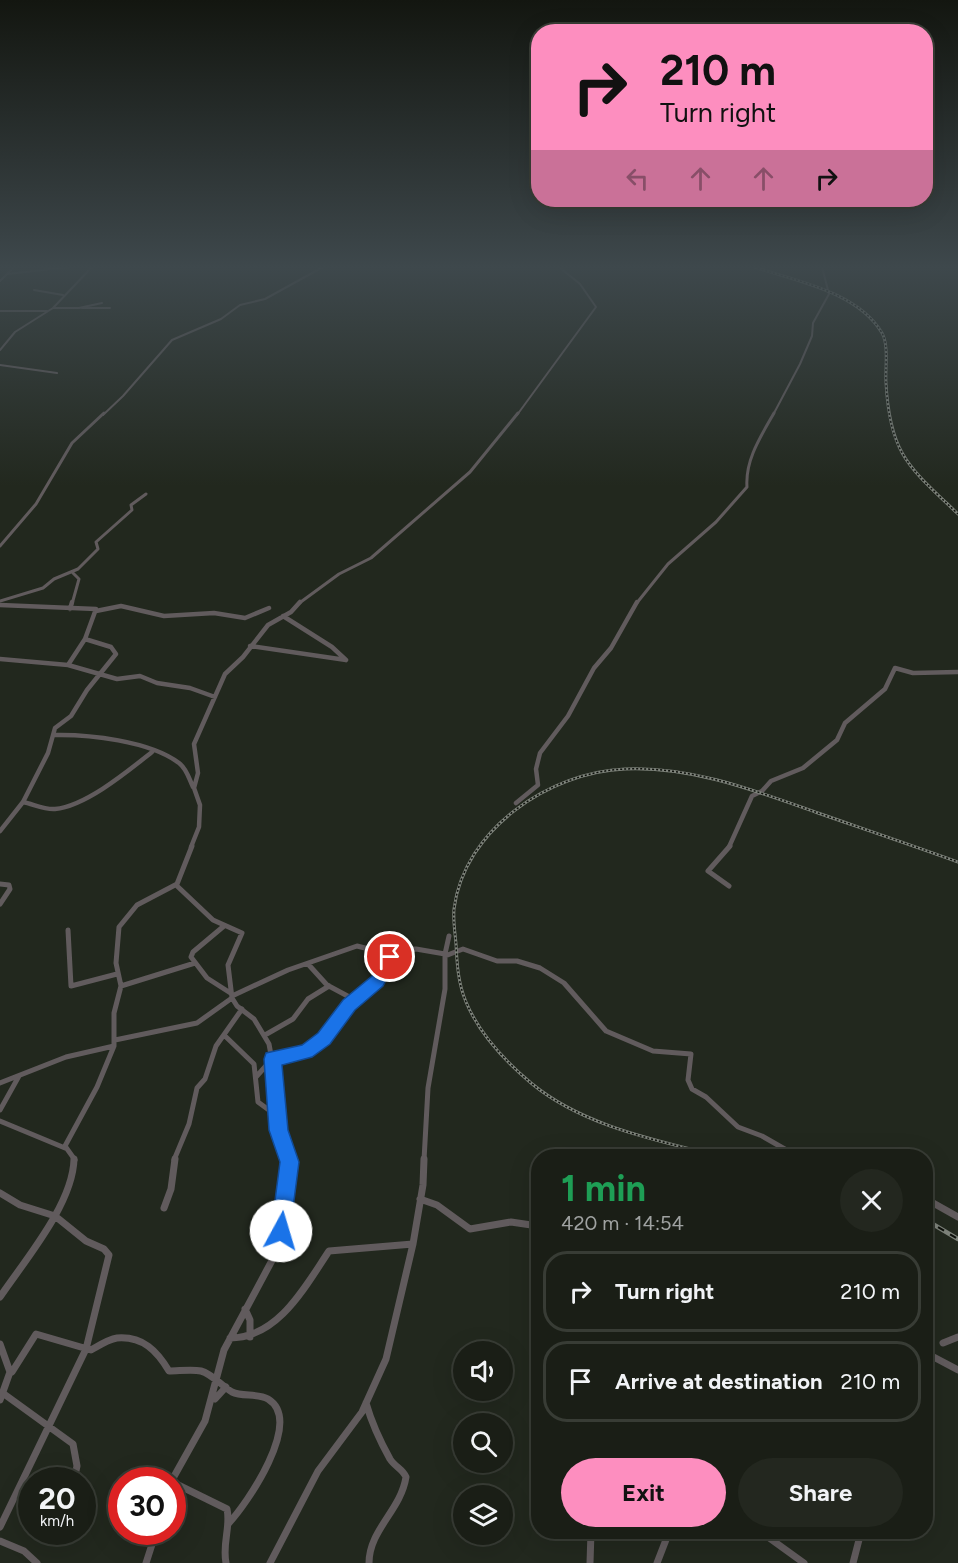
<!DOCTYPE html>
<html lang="en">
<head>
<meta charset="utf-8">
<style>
  body { margin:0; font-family:Figtree,sans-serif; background:#23271f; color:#f1f3f6; height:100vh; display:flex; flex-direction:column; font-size:22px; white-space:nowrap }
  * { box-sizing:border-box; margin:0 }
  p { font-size:20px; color:#9fa2a1 }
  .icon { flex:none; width:33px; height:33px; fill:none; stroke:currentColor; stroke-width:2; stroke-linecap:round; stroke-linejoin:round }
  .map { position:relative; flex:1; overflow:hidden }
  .drawer { position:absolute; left:531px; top:1149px; width:402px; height:390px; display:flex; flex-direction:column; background:#1a1e16; border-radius:24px; box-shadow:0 6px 24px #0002,0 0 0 2px #383c35 }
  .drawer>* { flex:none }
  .banner { position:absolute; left:531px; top:24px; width:402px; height:183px; border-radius:24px; box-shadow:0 6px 24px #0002,0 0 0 2px #383c35; background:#fd8ebf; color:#111; overflow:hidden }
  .fabs { position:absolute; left:453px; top:1341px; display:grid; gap:12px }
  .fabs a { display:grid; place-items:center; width:60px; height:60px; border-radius:50%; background:#1a1e16; box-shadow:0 6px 24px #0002,0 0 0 2px #383c35; font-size:30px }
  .speed { position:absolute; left:18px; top:1467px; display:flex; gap:12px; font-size:30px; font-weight:700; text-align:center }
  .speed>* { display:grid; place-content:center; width:78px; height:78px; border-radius:50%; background:#1a1e16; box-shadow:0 6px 24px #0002,0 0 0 2px #383c35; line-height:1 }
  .speed small { font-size:15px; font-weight:400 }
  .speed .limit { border:9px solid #d22; background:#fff; color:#111 }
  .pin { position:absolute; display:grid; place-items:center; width:51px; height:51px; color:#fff; margin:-26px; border:3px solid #fff; border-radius:50%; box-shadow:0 2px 6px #0007 }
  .me { position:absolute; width:66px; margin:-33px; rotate:6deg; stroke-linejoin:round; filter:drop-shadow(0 0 4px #0008) }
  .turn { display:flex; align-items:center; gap:21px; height:126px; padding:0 30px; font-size:27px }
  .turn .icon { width:78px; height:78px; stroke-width:2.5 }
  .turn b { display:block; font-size:42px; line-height:51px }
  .lanes { display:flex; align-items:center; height:57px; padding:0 30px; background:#0003; justify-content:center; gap:30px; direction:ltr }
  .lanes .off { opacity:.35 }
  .round { display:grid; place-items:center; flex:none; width:63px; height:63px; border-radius:32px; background:#23271f }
  .overview { display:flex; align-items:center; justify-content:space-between; height:102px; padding:0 30px }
  h1 { font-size:36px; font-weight:700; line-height:45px; color:#1e9e55 }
  .button { display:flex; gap:12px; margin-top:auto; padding:12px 30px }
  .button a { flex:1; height:69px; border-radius:36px; background:#fd8ebf; color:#111; font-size:24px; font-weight:700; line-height:69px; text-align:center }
  .button a+a { background:#23271f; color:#f1f3f6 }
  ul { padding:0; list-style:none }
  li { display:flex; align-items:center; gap:18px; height:81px; margin:0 12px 9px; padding:0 18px; border:3px solid #383c35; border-radius:24px }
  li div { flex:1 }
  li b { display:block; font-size:22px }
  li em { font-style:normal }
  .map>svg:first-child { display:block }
</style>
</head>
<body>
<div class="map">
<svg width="958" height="1563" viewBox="0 0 958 1563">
  <rect width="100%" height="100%" fill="#22281e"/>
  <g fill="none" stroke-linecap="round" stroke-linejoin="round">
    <path stroke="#615b5d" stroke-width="2" d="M7,274L70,267
      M0,281L14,267
      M34,290L63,295
      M53,308H79L102,303
      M82,308H110
      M0,311H47
      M0,350L15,332L53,308L92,267
      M0,365L57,373
      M103,415L123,396L172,340L221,319L240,305L265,299L323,267
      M517,415L596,307L580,284L559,267
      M773,415L800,364L812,336L813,323L829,294L822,267"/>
    <path stroke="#615b5d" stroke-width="3" d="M0,546L36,504L72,443L104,413
      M0,601L43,588L54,579L78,569L98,549L96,542L132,510L131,505L146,494
      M72,604L79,579L72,572
      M298,604L339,574L371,558L470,472L518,413
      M636,604L668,564L716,522L747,487C745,460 761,436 774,413"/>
    <path stroke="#615b5d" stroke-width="4.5" d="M0,605L96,609L85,639L68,665
      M70,609L72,602
      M96,611L121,606L164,616L214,613L245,618L269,608
      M283,616L332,647L346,660
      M250,646L346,660
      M0,659L68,665L117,679L140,676L157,683L190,688L215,697
      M53,735C88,734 150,741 179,763C187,769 189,779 193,787
      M23,802C33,804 45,810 55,809C86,806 128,771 152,752
      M516,803L538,785L536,769L540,753L568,716L594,668L611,648L637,602
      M0,831L23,802L48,753L55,728L71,716L87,690L116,654L111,647L85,639
      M191,847L199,827L200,805L194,788L198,773L194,744L225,674L243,657L268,625L291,612L300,602
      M729,847L752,796L762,791L771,781L803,768L837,740L845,723L885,689L895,668L913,673L958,672"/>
    <path stroke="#615b5d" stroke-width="5" d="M0,884L9,885L10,889L0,904
      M176,885L213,920L242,933L228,965L232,998L237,1006L254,1019L269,1044L277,1088L278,1130L288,1160
      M729,886L708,871L730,846
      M224,926L193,952L191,957L207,978L232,994
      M68,930L71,986L117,974
      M445,956L463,949L497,961H517L540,968L564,983L606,1031L653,1051L691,1054L688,1080L692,1089L706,1097L738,1127L762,1136L797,1156
      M308,964L327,985L355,1000
      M121,986L195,963
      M232,996L288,970L357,946L373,950L416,949L445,954
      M224,1035L254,1064L258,1102L277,1116
      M265,1035L293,1019L308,999L329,986
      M115,1040L197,1023L232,998
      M256,1077L272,1059L306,1052L324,1039L349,1005L377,981L394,950
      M0,1083L66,1057L114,1046
      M0,1110L19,1076
      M0,1121L65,1148
      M75,1160L65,1146L97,1087L114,1046V1013L121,986L116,963L119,927L137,905L177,884L192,846
      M174,1160L189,1124L197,1088L205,1079L216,1046L242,1009
      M424,1160L428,1088L445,989V954L449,936"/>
    <path stroke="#615b5d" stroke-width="7" d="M0,1193L20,1205L55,1216L86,1241L104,1249L109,1255L86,1349L0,1527
      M420,1199L437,1205L470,1229L511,1222L538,1226
      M926,1199L958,1217
      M164,1208L171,1189L175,1159
      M0,1297C25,1260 73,1204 74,1159
      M245,1309L250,1320V1337
      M230,1338C278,1338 305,1287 329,1251L413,1244
      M943,1343L958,1337
      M0,1344L10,1372L0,1400
      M926,1353L958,1370
      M12,1372L36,1334L91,1350C98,1346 109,1339 117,1338C143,1336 157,1351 169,1371C179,1371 192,1369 201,1371C212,1374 222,1386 232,1392C242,1397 258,1393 268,1399C304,1421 247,1504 228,1524
      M4,1394L73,1444L77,1466L74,1480
      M215,1399L226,1387
      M366,1403C372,1424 380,1441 390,1459C395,1467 403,1469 406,1477C401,1510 369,1530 369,1563
      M172,1480L205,1421L224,1350L276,1253L289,1173L288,1159
      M172,1482L227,1509C231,1527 222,1543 226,1563
      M926,1507L929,1508
      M82,1516L90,1522
      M761,1532L804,1563
      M0,1541L24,1551L37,1563
      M146,1563L156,1532
      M270,1563L318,1471L362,1412L386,1359L413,1244L423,1185L424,1159
      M590,1563L591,1532
      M657,1563L669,1532
      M853,1563L861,1532"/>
    <defs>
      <path id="rail-far1" d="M754,267C796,281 858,292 882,333C889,345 885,369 886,383C890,455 909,467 958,514
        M719,1156C655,1140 583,1126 531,1083C506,1062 479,1033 466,1002C458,983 457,964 456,944C455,932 453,921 454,909C464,829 550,772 625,769C692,766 756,791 818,813C864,829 911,845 958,862"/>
      <path id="rail" d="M926,1220L958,1239"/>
    </defs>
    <use href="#rail-far1" stroke="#7e837b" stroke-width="3"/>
    <use href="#rail" stroke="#7e837b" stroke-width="4.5"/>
    <use href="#rail-far1" stroke="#0d100b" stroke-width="1.5" stroke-dasharray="2" stroke-linecap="butt"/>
    <use href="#rail" stroke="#0d100b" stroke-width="2" stroke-dasharray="7" stroke-linecap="butt"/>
  </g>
  <linearGradient id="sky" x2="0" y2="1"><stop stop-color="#131610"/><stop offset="0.55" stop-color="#3e484c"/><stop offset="1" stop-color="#3e484c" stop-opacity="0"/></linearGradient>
  <rect width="958" height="486" fill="url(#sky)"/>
  <path fill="#1a73e8" stroke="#114b97" stroke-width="1.5" d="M390,951L395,953L398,957L383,986L355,1010L330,1044L312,1057L282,1065L288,1130L299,1162L290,1231L288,1238L281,1241L274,1238L271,1231L280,1162L269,1130L264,1059L266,1053L302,1045L318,1033L343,1000L372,976L384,953Z"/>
</svg>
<div class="fabs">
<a><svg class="icon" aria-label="sound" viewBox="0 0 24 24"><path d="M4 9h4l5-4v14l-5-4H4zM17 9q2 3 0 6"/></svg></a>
<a><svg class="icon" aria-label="search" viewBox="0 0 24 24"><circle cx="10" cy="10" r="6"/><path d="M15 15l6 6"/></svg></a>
<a><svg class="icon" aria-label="layers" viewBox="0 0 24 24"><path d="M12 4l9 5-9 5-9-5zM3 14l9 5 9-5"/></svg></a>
</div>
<div class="speed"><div>20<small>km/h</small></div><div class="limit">30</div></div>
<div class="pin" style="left:390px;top:957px;background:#d93025"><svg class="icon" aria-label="arrive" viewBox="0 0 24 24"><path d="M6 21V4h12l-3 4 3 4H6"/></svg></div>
<svg class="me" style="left:281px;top:1231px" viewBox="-20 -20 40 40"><circle r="19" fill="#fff"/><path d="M0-13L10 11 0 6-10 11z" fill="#1a73e8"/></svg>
<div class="banner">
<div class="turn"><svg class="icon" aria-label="right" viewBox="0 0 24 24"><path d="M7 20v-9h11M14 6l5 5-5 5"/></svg><div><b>210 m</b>Turn right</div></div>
<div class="lanes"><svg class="icon off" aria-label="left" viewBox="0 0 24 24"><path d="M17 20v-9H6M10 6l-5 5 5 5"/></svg><svg class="icon off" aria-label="ahead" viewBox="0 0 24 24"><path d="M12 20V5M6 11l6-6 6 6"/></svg><svg class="icon off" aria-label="ahead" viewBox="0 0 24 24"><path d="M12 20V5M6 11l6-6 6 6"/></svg><svg class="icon" aria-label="right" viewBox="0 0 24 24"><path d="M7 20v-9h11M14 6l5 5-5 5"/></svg></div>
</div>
<section class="drawer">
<div class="overview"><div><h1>1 min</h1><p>420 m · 14:54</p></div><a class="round"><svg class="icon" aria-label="close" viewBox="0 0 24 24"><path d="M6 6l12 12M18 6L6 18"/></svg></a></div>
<ul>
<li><svg class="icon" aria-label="right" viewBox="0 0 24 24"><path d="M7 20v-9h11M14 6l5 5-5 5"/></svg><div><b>Turn right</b></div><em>210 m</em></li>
<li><svg class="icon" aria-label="arrive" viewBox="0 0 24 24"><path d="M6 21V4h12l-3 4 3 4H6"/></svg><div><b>Arrive at destination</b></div><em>210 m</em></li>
</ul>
<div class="button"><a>Exit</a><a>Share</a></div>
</section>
</div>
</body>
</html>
